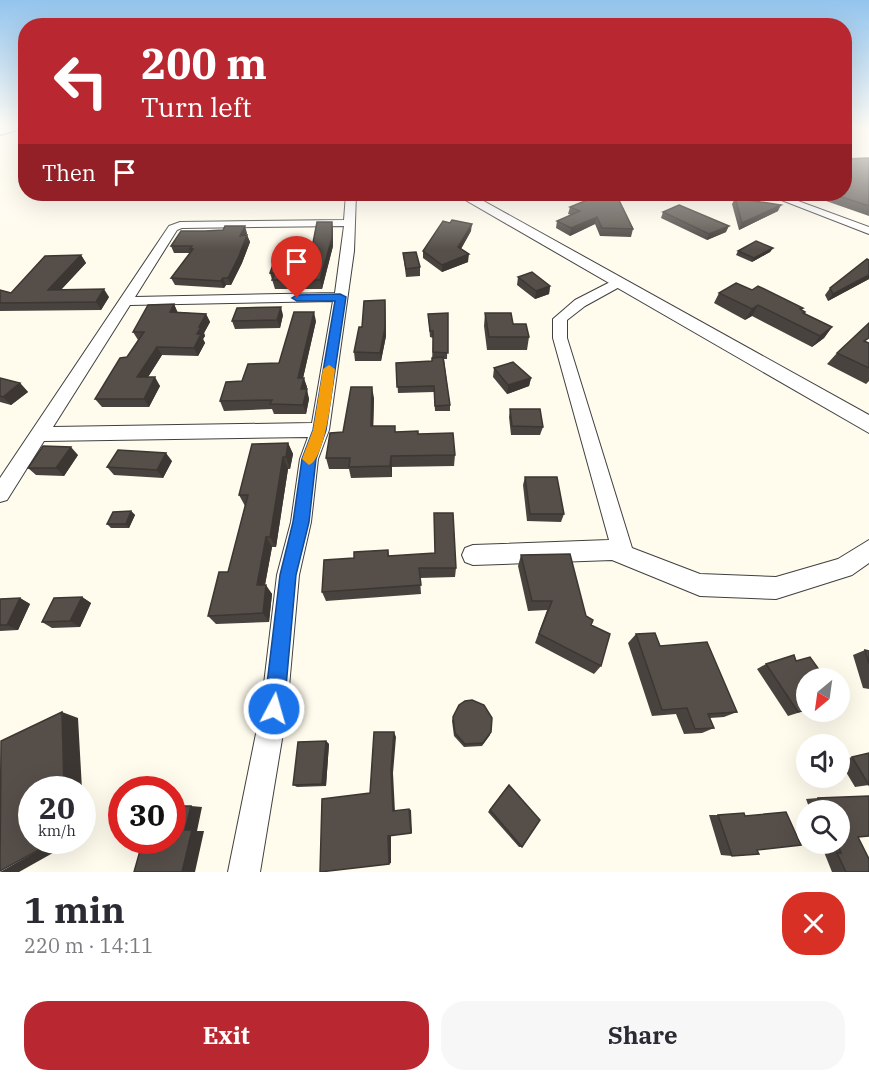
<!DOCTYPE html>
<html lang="en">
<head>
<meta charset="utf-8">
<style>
  body { margin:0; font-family:"IBM Plex Serif",serif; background:#f7f7f7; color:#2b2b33; height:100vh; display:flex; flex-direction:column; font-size:22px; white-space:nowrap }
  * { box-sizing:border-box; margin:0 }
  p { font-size:20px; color:#7c7c81 }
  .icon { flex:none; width:33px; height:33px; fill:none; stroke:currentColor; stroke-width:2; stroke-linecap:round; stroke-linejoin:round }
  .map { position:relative; height:872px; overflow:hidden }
  .details { display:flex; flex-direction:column; background:#fff; flex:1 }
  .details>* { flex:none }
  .banner { position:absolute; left:18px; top:18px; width:834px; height:183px; border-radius:24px; box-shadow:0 6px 24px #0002; background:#b92831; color:#fff; overflow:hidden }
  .needle { width:39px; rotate:209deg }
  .controls { position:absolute; left:796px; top:668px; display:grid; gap:12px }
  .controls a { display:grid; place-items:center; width:54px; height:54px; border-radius:50%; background:#fff; box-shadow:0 6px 24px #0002; font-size:30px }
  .speed { position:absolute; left:18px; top:776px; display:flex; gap:12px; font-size:30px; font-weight:700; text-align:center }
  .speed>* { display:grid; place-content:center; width:78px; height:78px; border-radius:50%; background:#fff; box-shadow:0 6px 24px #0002; line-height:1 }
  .speed small { font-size:15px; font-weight:400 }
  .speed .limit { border:9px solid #d22; background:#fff; color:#111 }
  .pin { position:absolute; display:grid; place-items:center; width:51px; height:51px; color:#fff; margin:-62px -26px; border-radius:50% 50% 50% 0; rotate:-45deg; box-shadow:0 0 6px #0007 }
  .pin .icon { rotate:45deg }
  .me { position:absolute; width:66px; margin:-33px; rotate:6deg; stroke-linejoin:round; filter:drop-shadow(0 0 4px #0008) }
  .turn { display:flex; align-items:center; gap:21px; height:126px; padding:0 24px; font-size:27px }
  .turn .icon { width:78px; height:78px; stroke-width:2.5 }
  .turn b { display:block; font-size:42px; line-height:51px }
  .then { display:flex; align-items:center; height:57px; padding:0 24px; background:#0003; gap:12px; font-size:22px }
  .round { display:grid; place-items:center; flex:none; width:63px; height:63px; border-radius:24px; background:#f7f7f7 }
  .head { display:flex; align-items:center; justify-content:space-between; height:102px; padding:0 24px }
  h1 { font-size:36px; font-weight:700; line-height:45px }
  .button { display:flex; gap:12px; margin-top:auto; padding:12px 24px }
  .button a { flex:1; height:69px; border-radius:24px; background:#b92831; color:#fff; font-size:24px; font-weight:700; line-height:69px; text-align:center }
  .button a+a { background:#f7f7f7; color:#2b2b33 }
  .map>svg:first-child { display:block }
</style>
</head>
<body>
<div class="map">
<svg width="869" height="872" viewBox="0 0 869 872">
  <rect width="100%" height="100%" fill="#fffbed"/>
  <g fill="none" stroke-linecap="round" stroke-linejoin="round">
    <defs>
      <path id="minor" d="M18,128L17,130L0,135V129Z
        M346,194H356L354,251L329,430L318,459L311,522L299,575L287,709L260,872H228L261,709L277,575L291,522L300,459L308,437L44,441L7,500L0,502V478L169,226L180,222L344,220ZM344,226L335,293L135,297L177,230L182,228ZM333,301L312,423L53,427L130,305Z
        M479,194H492L472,203L467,200Z
        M766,194H779L869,227V234Z
        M618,278L625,282L623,285L585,306L567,320V338L632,548L700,574L776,577L838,559L869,540V563L852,575L776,599L700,596L612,560L473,565L465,562L462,555L465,548L473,545L609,540L553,338V319L575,300Z"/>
      <path id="tertiary" d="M455,194H471L869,415V433Z"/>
    </defs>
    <use href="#minor" stroke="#404040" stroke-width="2"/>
    <use href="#tertiary" stroke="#404040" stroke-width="2"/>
    <use href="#minor" fill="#fff" fill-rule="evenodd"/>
    <use href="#tertiary" fill="#fff" fill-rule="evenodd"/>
  </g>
  <path fill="#49433f" d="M869,158V216L806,194H844Z
    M361,194H389L388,201H362Z
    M735,198L778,211L739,230L732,204Z
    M570,207L633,229L631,237L600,236L595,224L570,236L556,228L557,221L571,215L568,214Z
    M663,212L726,232L707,240L661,218Z
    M333,230V246L322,289H275L270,273L308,256Z
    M205,231L247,233L246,235H247L250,242L242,263L231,285H226L224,288L175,285L171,278L190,253H174L171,246Z
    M471,231L461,249L468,262L442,272L423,258V251Z
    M773,248L770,252L752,262L736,255L738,251Z
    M403,253L420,267V276L406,277Z
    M81,255L86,263L61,290L109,297L101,310L0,311V290L11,293Z
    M869,260V279L828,301L825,295L830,288Z
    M518,277L550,286L549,294L535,299L517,285Z
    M752,290L802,310L805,312L804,313L832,327L824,338L812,347L752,316L745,320L714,303L719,293Z
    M385,300L386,336L381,361H355L354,352L362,327Z
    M174,304L177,312L206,314L210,322L204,333L205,336L203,339L205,343L198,356L162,355L148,377L160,386L149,407H102L95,399L127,357L138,340L133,332Z
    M448,313L447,359H444L450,405V411H435L434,392L398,393L396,363L432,361L433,338L430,337L428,314Z
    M485,313L513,324L529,337L527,350H487L484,326Z
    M283,315L280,328L235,329L232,321Z
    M316,321L303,378L307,387L306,389L309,399L306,414H274L272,409L224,411L220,401L242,381L279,363Z
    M868,343H869V381L866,384L827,364L837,353Z
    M494,368L531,378L529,386L507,394L493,377Z
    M0,378L20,383L28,392L11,405L0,402Z
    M374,398L373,426L396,432L418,434L455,455L454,466L392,467V477L351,478L349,469H329L326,458L343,432Z
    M510,409L543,427L540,435H511L509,417Z
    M288,443L293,454L290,469H288L276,547H272L265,585L272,594L269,622L216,624L208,616L228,572L245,506L239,495Z
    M78,455L64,476L36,475L28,468Z
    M172,461L163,478L114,475L107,467Z
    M525,477L564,514L561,522L527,521L523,485Z
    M131,511L135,515L129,528H111L107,524Z
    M388,550L389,556L456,568L455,577L420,578L421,594L326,601L322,592L354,558Z
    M521,555L586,616L591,625L601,666L594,674L535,643L547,610L528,611L518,566Z
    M82,597L91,603L80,627L52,628L42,622Z
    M20,598L30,604L18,630L0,631V599Z
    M636,634L660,646L737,712L724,717L710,718L714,728L702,733L684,734L676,714L652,716L628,643Z
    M865,650L869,651V689L863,688L853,655Z
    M796,661L807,678V710L788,716L757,669L766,664Z
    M453,717L490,735L482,746L464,747L454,736L452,721Z
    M326,741L329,744L326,786L297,787L293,785Z
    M869,753V785L855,787L840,762V760Z
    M509,785L522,847H519L488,812L507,787Z
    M869,796V836L858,837L869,859V872H832L824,852H827L823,843H840V810H810L806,799L818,798Z
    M709,815H718L757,850L732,856L721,855Z"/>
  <path fill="#3c3733" d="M781,205L778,211L739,230L742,223Z
    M597,217L595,224L570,236L571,228Z
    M332,222L333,230V246L322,289L320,280Z
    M472,224L471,231L458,254V247Z
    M245,226L247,233L242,243L240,236Z
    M729,226L726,232L707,240L709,234Z
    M247,235L250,242L242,263L231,285L228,278Z
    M773,248L770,252L752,262L754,258Z
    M469,254L468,262L442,272V265Z
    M81,255L86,263L53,298L48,290Z
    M869,275V279L828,301L833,294Z
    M223,278L226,285L224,288L221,281Z
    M550,286L549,294L535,299L536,291Z
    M104,289L109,297L101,310L96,302Z
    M385,300L386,336L381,361L380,353Z
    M174,304L178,313L170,312Z
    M758,305L752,316L745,320L752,309Z
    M281,307L283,315L280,328L277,320Z
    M314,312L316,321L301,387L298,378Z
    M206,314L210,322L204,333L205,336L203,339L205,343L198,356L194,348L199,327Z
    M832,327L824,338L812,347L820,336Z
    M157,347L162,355L143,385L137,377Z
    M155,377L160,386L149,407L144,399Z
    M304,378L307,387L304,399L301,389Z
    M531,378L529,386L507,394L508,385Z
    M20,383L28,392L11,405L3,397Z
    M372,387L374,398L373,437L371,426Z
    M307,389L309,399L306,414L303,405Z
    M288,443L293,454L290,469L286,457Z
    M71,447L78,455L64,476L56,468Z
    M166,453L172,461L163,478L157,470Z
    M391,456L392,467V477L390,466Z
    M283,457L288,469L276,547L270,537Z
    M131,511L135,515L129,528L126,524Z
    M266,537L272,547L263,595L257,585Z
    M266,585L272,594L269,622L263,613Z
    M82,597L91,603L80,627L70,621Z
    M20,598L30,604L18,630L7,625Z
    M62,712L78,718L82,789H64Z
    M394,732L396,737L393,773L395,812L393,811L391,770Z
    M326,741L329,744L326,786L322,784Z
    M82,805L84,835L82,836Z
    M191,806L202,807L197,831H204L195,872H182L185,830Z
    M409,809L411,810L412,833H411Z
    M388,836H391V863L389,864Z
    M57,840H76L19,872H0Z"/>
  <path fill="#554e49" stroke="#3c3733" stroke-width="1.5" d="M869,158V206L833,194H844V159Z
    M361,194H388V195H361Z
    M602,194H616L633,229L602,228L597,217L571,228L557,221L580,211L570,207Z
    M735,198L781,205L742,223Z
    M679,205L729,226L709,234L663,212Z
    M452,220L472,224L458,247L469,254L442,265L423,251L443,221L450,223Z
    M317,222H332V238L320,280H272L275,273H270L276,256H308L311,253Z
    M225,226H245L240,236L247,235L239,256L228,278H223L221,281L171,278L193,249H190L192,246H171L181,231H205L223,230Z
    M756,241L773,248L754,258L738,251Z
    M416,252L420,267L406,269L403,253Z
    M81,255L48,290L104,289L96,302L0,303V290L11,293L45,256Z
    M867,259L869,260V275L833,294L830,288Z
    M532,272L550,286L536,291L518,277Z
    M736,283L752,290L758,286L803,308L800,309L805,312L803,313L832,327L820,336L758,305L752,309L719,293Z
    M385,300V328L380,353L354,352L359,327H362L364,301Z
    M174,304L170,312L206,314L199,327H201L197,334H201L194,348L157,347L137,377H155L144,399H95L120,358L127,357L144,332H133L148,305Z
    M281,307L277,320L232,321L237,308Z
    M294,312H314L298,378H304L301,389H307L303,405L270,404L272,400L220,401L226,382L242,381L248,364L279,363Z
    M448,313V353L433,352V331H430L428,314Z
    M485,313H511L513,324H526L529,337H489Z
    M869,323V338L864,341L869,343V368L837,353Z
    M443,357L450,405L435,406L434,386L397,387L396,363L432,361V358Z
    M513,362L531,378L508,385L494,368Z
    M0,378L20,383L3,397L0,396Z
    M351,387H372L371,426H395V432L418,431V434L453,433L455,455L391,456L390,466L349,467L350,458H326L330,433L343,432Z
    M510,409H540L543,427L512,426Z
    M288,443L286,457H283L270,537H266L257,585H266L263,613L208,616L219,572H228L248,495H239L252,444Z
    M43,446L71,447L56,468H28Z
    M118,450L166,453L157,470L107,467Z
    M525,477H557L564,514H530Z
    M131,511L126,524H107L113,512Z
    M434,513H453L456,568H419L421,585L322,592L324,560L354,558V552L388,550V556L435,553Z
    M570,554L586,616L593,620L591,625L610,634L601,666L539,634L552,601H532L521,555Z
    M82,597L70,621L42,622L54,598Z
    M20,598L7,625H0V599Z
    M655,633L660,646L707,642L737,712L708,714L714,728L695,729L687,708L662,710L636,634Z
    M865,650L869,651V664Z
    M794,655L796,661L810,657L825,678H807V710L798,712L766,664Z
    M472,700L484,705L492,718L491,732L483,743L465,744L455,733L453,717L459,705L465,701Z
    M62,712L64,789H32V840H57L0,871L1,741Z
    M374,732H394L391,770L393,811L409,809L411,833L388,836L389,864L320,872L322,799L370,793Z
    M326,741L322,784L293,785L298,742Z
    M869,753V785L852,757Z
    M509,785L540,820L522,847L490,810Z
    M869,796V836L858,837L869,859V872H846L837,853H841L837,843H840V810H823L818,798Z
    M172,806H191L185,830H192L182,872H134L143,840H172Z
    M786,812L801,845L757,850L759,854L732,856L718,815L744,813L745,816Z"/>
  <linearGradient id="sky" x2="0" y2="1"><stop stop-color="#93c4ed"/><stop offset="0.51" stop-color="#fffdf7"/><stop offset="1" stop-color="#fffdf7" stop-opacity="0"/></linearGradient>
  <rect width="869" height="250" fill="url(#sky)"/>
  <path fill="#1a73e8" stroke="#114b97" stroke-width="1.5" d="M340,294L346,297L326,430L316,459L309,522L296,575L284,709L281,716L274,719L267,716L264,709L280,575L293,522L302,459L313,430L335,301H297L292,298L297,295Z"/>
  <path fill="#f59e0b" d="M329,365L335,369C333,387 326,459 309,465L302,459L313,430L323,369Z"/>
</svg>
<div class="controls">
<a><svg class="needle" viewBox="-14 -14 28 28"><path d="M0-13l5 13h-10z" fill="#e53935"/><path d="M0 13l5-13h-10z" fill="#7c7c81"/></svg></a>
<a><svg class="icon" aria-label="sound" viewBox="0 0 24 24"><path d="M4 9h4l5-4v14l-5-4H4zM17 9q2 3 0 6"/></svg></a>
<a><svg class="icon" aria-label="search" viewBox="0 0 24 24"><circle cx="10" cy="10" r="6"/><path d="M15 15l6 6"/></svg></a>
</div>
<div class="speed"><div>20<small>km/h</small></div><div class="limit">30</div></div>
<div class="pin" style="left:297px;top:298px;background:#d93025"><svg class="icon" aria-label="arrive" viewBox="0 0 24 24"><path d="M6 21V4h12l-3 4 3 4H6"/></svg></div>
<svg class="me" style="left:274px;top:709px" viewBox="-20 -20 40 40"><circle r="17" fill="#1a73e8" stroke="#fff" stroke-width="3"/><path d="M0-11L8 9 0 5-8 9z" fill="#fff"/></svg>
<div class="banner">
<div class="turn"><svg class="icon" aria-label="left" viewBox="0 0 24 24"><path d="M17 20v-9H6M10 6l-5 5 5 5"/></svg><div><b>200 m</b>Turn left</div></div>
<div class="then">Then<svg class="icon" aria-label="arrive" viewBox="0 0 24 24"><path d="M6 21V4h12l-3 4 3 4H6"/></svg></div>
</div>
</div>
<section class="details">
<div class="head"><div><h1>1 min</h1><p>220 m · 14:11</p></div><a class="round" style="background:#d93025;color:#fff"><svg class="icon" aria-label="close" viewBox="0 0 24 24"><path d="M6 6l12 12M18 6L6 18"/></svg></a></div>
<div class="button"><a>Exit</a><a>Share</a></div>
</section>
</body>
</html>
